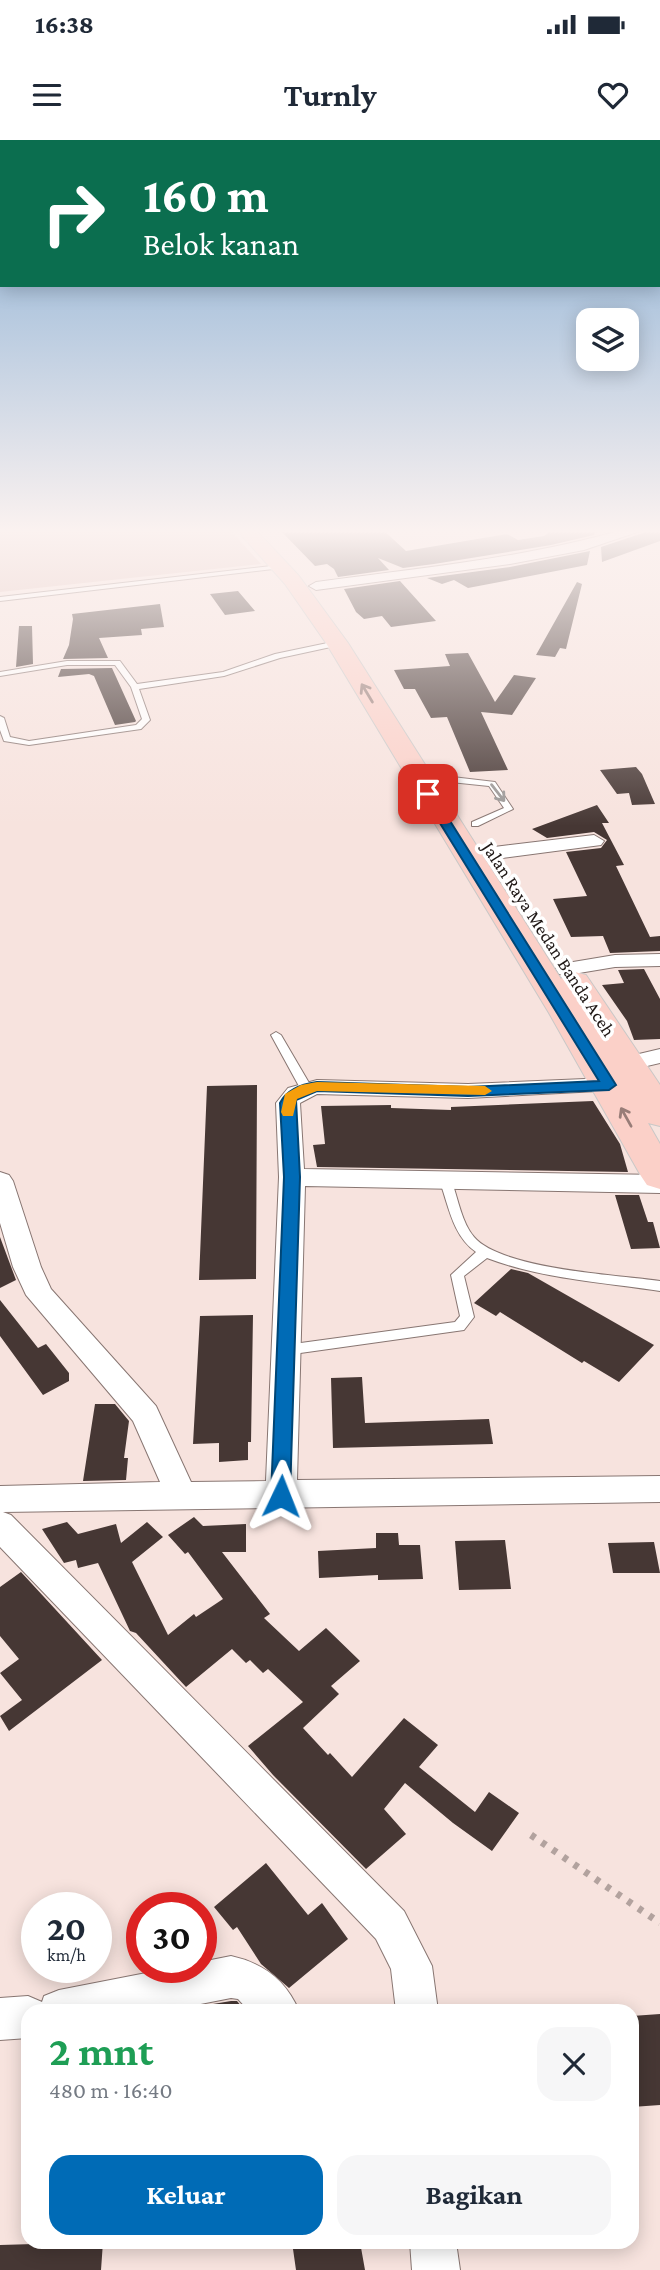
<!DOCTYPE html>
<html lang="id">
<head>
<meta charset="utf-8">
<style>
  body { margin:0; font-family:"Crimson Pro",serif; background:#f6f6f7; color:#1f2937; height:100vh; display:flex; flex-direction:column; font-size:26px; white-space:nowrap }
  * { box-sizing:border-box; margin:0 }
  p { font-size:23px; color:#747a83 }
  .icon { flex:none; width:38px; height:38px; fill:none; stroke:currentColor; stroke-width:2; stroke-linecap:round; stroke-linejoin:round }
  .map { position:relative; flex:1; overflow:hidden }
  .panel { position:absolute; left:21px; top:1864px; width:618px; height:245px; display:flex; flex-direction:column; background:#fff; border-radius:21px; box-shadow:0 4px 18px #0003 }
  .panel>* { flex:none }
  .hud { position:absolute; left:0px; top:0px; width:662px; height:147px; box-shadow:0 4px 18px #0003; background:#0b6e4f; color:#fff; overflow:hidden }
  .tools { position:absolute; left:576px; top:168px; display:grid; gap:14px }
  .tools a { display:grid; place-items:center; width:63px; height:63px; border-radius:14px; background:#fff; box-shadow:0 4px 18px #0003; font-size:35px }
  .speed { position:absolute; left:21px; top:1752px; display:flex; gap:14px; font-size:35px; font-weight:700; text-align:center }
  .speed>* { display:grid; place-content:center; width:91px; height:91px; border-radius:50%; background:#fff; box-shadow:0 4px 18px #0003; line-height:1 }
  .speed small { font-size:18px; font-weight:400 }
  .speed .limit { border:10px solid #d22; background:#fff; color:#111 }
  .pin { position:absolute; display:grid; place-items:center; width:60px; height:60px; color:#fff; margin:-30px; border-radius:14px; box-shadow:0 4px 10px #0006 }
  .me { position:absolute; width:77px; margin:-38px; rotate:2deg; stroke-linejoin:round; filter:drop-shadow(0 0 5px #0008) }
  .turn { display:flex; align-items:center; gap:24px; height:147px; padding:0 28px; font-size:32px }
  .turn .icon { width:91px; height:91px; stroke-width:2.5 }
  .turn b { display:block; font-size:49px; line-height:60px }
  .round { display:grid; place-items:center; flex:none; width:74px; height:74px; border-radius:21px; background:#f6f6f7 }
  .summary { display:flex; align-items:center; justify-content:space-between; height:119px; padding:0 28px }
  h1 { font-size:42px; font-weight:700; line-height:52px; color:#1e9e55 }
  .action { display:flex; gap:14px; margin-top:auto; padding:14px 28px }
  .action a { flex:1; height:80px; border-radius:21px; background:#006bb6; color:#fff; font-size:28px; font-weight:700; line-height:80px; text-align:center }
  .action a+a { background:#f6f6f7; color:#1f2937 }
  .status { display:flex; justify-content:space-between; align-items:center; height:49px; padding:0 35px; background:#fff; direction:ltr }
  .status svg { height:19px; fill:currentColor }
  header { display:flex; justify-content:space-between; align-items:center; height:91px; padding:0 28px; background:#fff; font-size:32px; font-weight:700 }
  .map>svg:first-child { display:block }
</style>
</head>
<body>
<div class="status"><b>16:38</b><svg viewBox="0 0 49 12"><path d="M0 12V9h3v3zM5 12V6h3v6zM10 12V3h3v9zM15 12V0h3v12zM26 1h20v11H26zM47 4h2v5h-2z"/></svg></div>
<header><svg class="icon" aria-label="menu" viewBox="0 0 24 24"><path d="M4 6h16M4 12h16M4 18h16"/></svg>Turnly<svg class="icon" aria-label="heart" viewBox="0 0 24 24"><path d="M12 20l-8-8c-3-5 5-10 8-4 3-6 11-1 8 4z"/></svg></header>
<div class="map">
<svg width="660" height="2130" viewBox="0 0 660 2130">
  <rect width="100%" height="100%" fill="#f7e3de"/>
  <path fill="#e0c0ba" d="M0,388H228L261,424L0,452Z"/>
  <path fill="#463734" d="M306,388L382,389L406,411L507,394L518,400L544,396L554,388H596L594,395L551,405L434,424L403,428L378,418L389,430L338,437L334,429L327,424L315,426L281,391Z
    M649,391L660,392V401L602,422L601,407Z
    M590,411L587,425L468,448L454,440L442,444L427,438L510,427Z
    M400,441L436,481L391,487L382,476L364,479L356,472L344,449Z
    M577,442L582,444L566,509L560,508L555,517L536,515Z
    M238,451L255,471L225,475L210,454Z
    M160,464L164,487L141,489L142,495L99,498L108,518L63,519L69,505L73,479L72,474Z
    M19,486H32L33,524L16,527Z
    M468,513L495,562L514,535L536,538L512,575L481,572L508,630L470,632L447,577L431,578L415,549H404L394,530L450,526L445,514Z
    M112,528L136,581L135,582L115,585L94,536L89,534L58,537L61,529Z
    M636,627L642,634L655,664L632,665L629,653L617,654L600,630Z
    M597,665L609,683H602L624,725L616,726L650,797L660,796V811L610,813L603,796L571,797L553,759L587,756L566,712L601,708L607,700L594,692L547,698L532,689Z
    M644,829L660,859V899L634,900L627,881L602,845L624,843L618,830Z
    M257,945L256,1139L199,1140L207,946Z
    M593,961L620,1004L628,1032L317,1027L313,1005L325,1004L321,966L391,965V968L451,970V967Z
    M615,1055H639L648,1082H653L660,1108L631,1109Z
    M0,1097L16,1140L0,1148Z
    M511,1129L528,1133L654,1205L619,1242L584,1221L582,1223L500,1172L496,1176L474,1163Z
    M0,1160L38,1208L46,1204L69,1233V1241L43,1255L0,1196Z
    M253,1175L251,1302H248V1320L219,1322V1303L193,1304L200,1176Z
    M362,1237L365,1283L489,1279L493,1304L333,1308L331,1238Z
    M95,1264H115L129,1281L124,1318H128L126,1340L83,1341Z
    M194,1377L203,1386L246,1384V1412H222L270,1474L264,1478L299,1511L326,1488L360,1521L331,1546L339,1554L303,1588L328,1615L330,1613L352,1637L404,1578L438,1605L419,1627L475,1672L489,1652L519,1673L492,1711L453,1683L405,1643L384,1669L406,1694L366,1729L273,1635L248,1606L303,1562L268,1529L263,1533L250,1520L246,1523L232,1509L186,1547L136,1493L130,1491L98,1423L78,1428L76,1420L64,1423L42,1389L67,1382L78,1394L116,1384L121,1403L147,1382L163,1397L132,1422L168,1495L194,1474L196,1477L223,1459L188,1412L185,1414L168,1395Z
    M376,1393H398L399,1405H420L423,1439L378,1440V1435L319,1438L318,1411L376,1408Z
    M505,1400L511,1449L459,1450L455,1401Z
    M654,1402L660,1433H613L608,1403Z
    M21,1432L102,1520L9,1591L0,1576L22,1560L0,1533L19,1519L0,1496V1447Z
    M266,1723L308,1775L322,1763L348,1799L289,1848L261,1824L237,1787L233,1790L214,1767Z
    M231,1861H237L245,1871H200L207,1865Z
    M660,1874V1965L632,1967V1876Z
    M103,2102L101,2130H0V2105Z
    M292,2102H360L365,2130H296Z"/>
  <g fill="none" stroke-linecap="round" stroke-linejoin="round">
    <defs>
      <path id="service" d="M280,425L282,426V428L0,461V457Z
        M337,501H340V505L280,518L224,536L139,549L150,580L141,589L29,605L4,601L0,590V576L4,578L10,597L29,601L136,585L142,579L131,547L115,525H67L0,536V532L67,521H120L137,544L223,532L275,514Z
        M444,636L495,642L513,669L478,686H472V682L504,668L489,646L441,641V637Z
        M276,892L281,895L312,948L310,950L306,951L300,948L271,895Z
        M446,1038L452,1042C458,1059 462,1083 474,1097C501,1129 617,1135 660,1141V1151C602,1142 542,1139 487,1118L464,1136L474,1177L464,1190L286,1215L281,1214L279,1210L281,1206L286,1205L455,1182L460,1176L451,1135L476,1112C453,1096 449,1067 440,1042Z"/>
      <path id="minor" d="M629,388H649L584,410L510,424L316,450L309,446L316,442C421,428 527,418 629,388Z
        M594,695L604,701L601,705L494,719L484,713L494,707Z
        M660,814V826L615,827L567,835L559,834L556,829L559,824L567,823L615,815Z
        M660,909V923L630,930L622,928L618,923L622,918Z
        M609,938L617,940L621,945L617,950L468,958L317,954L300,963L304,1029L660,1035V1053L305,1046L297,1340L660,1336V1362L3,1372L11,1375L404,1771L432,1826L438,1871H396L391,1829L376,1799L0,1407V1346L160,1342L133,1281L26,1155L13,1127L0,1083V1032L9,1035L13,1041L41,1127L51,1149L156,1266L191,1342L266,1341L279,1037L276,963L288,948L317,940L468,944Z
        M231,1816C263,1823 286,1840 299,1871H249L238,1859L231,1858L165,1871H28V1898L0,1900V1858L28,1856L42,1862L44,1856L59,1850L177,1827H201V1822Z
        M410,2102H456L460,2130H412Z"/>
      <path id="trunk" d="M235,388H254L299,436L348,503L561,839L564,835L575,832L586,835L660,945V986L648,983L660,1004V1049L647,1045L641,1036L549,873L326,503L285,444Z"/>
    </defs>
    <use href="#service" stroke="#887672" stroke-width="2"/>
    <use href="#minor" stroke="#887672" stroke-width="2"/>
    <use href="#trunk" stroke="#c9c8c7" stroke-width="2"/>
    <path stroke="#b2a29e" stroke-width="7" stroke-dasharray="5 8" stroke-linecap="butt" d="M531,1695L660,1783"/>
    <use href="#service" fill="#fff" fill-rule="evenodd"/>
    <use href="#minor" fill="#fff" fill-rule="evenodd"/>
    <use href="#trunk" fill="#fbd0c8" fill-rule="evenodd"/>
  </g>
  <defs><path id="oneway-shaft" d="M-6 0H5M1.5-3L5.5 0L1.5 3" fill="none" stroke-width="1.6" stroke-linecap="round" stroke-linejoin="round" transform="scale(1.75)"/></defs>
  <g stroke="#987d78">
    <use href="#oneway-shaft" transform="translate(367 553) rotate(-121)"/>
    <use href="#oneway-shaft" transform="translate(626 977) rotate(-119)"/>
  </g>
  <use stroke="#9a9796" href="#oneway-shaft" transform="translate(498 653) rotate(52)"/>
  <linearGradient id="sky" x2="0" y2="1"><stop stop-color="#7fa9d2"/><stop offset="0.57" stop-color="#fbf2f0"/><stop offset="1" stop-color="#fbf2f0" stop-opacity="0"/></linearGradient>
  <rect width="660" height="686" fill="url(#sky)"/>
  <path fill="#006bb6" stroke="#004676" stroke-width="2" d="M428,650L433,654L616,945L609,950L468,956L317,951L296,960L300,1037L290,1356L288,1361L281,1364L274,1361L271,1356L284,1037L280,963C287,949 302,944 317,942L468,947L599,941L422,654Z"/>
  <path fill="#f59e0b" d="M317,942L485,946L492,951L485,955L317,951L297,959L293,976H283L281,972L285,954L301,945Z"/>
  <g text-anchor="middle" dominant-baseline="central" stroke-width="7" stroke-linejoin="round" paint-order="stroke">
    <g font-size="19" fill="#1f1816" stroke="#fff">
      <text transform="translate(549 799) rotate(57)">Jalan Raya Medan Banda Aceh</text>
    </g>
  </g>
</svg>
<div class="tools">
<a><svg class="icon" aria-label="layers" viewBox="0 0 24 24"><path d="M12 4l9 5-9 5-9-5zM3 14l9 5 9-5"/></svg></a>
</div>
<div class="speed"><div>20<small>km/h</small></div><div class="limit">30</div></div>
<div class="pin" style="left:428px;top:654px;background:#d93025"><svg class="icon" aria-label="arrive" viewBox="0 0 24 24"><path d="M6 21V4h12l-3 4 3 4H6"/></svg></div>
<svg class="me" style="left:281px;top:1356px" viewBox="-20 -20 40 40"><path d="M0-17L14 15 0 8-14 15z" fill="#006bb6" stroke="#fff" stroke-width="4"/></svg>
<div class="hud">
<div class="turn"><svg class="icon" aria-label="right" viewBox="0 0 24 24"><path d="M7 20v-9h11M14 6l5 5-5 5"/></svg><div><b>160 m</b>Belok kanan</div></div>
</div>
<section class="panel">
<div class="summary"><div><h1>2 mnt</h1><p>480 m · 16:40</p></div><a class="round"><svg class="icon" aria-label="close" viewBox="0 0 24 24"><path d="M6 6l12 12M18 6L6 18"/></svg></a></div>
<div class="action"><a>Keluar</a><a>Bagikan</a></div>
</section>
</div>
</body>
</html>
